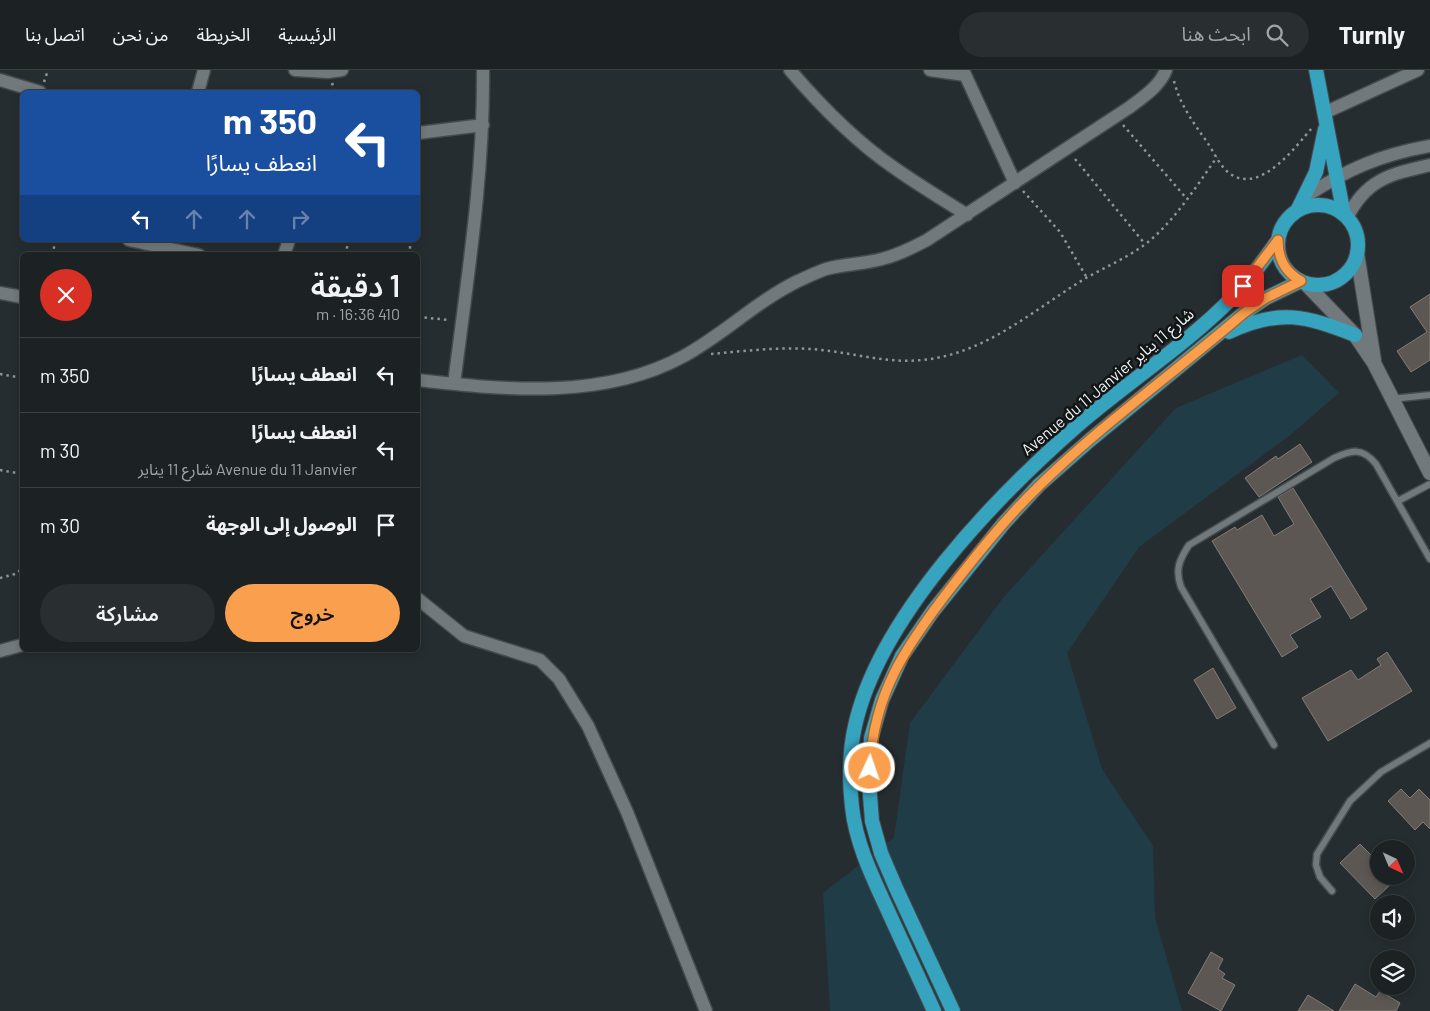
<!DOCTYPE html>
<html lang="ar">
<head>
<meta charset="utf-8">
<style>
  body { margin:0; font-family:Barlow,"Noto Sans Arabic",sans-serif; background:#292f31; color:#f1f3f6; direction:rtl; height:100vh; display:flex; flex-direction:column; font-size:19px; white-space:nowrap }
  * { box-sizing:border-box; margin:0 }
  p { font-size:16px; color:#a0a4a6 }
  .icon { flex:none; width:28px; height:28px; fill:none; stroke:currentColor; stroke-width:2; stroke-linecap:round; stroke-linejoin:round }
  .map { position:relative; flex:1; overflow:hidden; direction:ltr }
  .drawer { position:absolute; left:20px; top:182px; width:400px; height:400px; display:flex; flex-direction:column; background:#1c2224; border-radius:8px; box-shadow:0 2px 8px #0003,0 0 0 1px #3a3f41; direction:rtl }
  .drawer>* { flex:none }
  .guide { position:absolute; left:20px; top:20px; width:400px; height:152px; border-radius:8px; box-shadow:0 2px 8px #0003,0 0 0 1px #3a3f41; direction:rtl; background:#1a4fa0; color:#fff; overflow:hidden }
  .needle { width:32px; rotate:136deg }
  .controls { position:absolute; left:1370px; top:770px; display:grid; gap:10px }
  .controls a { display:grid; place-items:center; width:45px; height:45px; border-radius:50%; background:#1c2224; box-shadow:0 2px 8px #0003,0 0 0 1px #3a3f41; font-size:25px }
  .pin { position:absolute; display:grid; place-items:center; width:42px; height:42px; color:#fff; margin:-21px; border-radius:10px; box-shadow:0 2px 8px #0006 }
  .me { position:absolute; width:55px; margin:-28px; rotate:3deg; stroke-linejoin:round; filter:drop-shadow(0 0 4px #0008) }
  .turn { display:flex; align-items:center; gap:18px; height:105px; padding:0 20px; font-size:22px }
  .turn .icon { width:65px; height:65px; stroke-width:2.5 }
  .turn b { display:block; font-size:35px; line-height:42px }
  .lanes { display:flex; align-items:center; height:48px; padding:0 20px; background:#0003; justify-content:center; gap:25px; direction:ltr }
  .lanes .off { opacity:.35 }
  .round { display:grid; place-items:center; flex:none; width:52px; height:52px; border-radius:26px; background:#292f31 }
  .headline { display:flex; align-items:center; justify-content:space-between; height:85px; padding:0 20px }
  h1 { font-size:30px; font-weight:600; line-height:38px }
  .cta { display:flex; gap:10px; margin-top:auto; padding:10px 20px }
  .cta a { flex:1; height:58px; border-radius:30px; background:#fa9f4e; color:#111; font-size:20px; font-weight:600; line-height:58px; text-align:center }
  .cta a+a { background:#292f31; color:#f1f3f6 }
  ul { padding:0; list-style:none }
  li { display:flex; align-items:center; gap:15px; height:75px; padding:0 20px; border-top:1px solid #3a3f41 }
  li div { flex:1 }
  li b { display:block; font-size:19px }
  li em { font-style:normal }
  header { display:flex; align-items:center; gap:30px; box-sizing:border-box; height:70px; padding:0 25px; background:#1c2224; border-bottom:1px solid #3a3f41 }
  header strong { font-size:24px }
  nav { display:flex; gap:28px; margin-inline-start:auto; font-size:18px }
  .search { width:350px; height:45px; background:#292f31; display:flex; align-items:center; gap:12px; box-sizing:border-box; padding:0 18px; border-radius:28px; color:#a0a4a6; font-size:19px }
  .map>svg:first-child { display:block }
</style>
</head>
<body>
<header>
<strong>Turnly</strong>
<div class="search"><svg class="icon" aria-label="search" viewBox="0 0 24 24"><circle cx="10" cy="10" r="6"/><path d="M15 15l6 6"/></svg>ابحث هنا</div>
<nav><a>الرئيسية</a><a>الخريطة</a><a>من نحن</a><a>اتصل بنا</a></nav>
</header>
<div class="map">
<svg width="1430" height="941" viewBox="0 0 1430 941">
  <rect width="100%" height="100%" fill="#262d30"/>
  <path fill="#203d47" d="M1302,285L1339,323L1289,366L1139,477L1067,583L1102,699L1153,776L1155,848L1182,941H830L823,823L894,768L910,653L1003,528L1176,338Z"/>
  <path fill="#5d5753" stroke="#837c77" d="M1430,224V290L1411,302L1397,281L1427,262L1410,237Z
    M1300,374L1312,392L1259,427L1245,408L1276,386L1278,389Z
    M1293,418L1367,539L1351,549L1331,516L1310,529L1321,547L1290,565L1298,577L1282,587L1212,471L1235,457L1237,460L1262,445L1274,466L1294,454L1278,427Z
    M1387,582L1412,621L1328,671L1302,628L1351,600L1358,610L1381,595L1377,589Z
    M1213,598L1236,638L1217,649L1194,610Z
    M1401,719L1410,728L1419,719L1430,730V759L1423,752L1415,760L1388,731Z
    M1360,774L1379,793V806H1383L1391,814L1375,829L1340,793Z
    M1211,882L1223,889L1218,899L1225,904L1222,908L1235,915L1221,941L1188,923Z
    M1355,914L1376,927L1380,921L1400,933L1396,941H1339Z
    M1308,925L1334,941H1298Z"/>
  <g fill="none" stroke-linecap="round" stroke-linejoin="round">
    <defs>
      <path id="service" d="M1391,329L1430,325
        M1398,431L1430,414
        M1274,675L1181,517C1175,500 1179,490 1189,475L1334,388C1352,380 1362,377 1376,394L1430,489
        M1332,821L1320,807L1316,795L1317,784L1350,731L1381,702L1430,673"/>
      <path id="minor" d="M295,0L328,2L342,0
        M790,0C820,35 854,70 893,97C917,114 942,129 967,145
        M930,0L965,5
        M963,0L1015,113
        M0,10L40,22
        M198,22L204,0
        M1324,43L1418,0
        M418,63L483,55
        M1305,127C1347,99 1380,85 1430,76
        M1347,148C1366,109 1391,104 1430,95
        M129,170L199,185
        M284,185L289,170
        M0,223L22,227
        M418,310C505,320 604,330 684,286C724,264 757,231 798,211C807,207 817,202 826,199C844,194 864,194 882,189C898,185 912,178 927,170L1130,37C1143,27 1160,16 1166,0
        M454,314C467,210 484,106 483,0
        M418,529L464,566L540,590L559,609L588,656L627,742L706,941
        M0,581L22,575"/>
      <path id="tertiary" d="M1357,183L1374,290
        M1305,213L1355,265L1374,293L1430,403"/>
      <path id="primary" d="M1316,0L1344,145
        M1278 175a40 40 0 1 1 80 0a40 40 0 1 1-80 0Z
        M1297,141L1316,102L1325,59
        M1229,262C1280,238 1306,246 1355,265
        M934,941C919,908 903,874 888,841C873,808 856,774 852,737C849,710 849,682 855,656C879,547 996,427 1078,355C1129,311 1186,275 1233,227C1250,210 1264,190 1278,170
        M953,941L896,818L881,783L872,751L869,713L871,668L882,630L902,586L933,541L1004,453L1039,415L1090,370L1244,243L1266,228L1301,211"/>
    </defs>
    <use href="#service" stroke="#454a4d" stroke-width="9"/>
    <use href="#minor" stroke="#454a4d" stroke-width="15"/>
    <use href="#tertiary" stroke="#454a4d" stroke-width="16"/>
    <use href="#primary" stroke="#454a4d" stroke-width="16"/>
    <path stroke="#8f9497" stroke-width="2.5" stroke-dasharray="2.5 4" stroke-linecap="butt" d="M1174,11C1180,35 1193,52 1207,72C1214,82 1221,99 1232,105C1262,123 1296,76 1312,58
      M44,12L48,0
      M332,13L335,22
      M1123,55L1187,129
      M1075,89L1145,174
      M1023,121L1060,162L1087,208
      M52,185L56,170
      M346,185L348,170
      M409,185L411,170
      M418,247L450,250
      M711,284C744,281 777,277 810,279C847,281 885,294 922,290C986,284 1033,240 1086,208C1109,195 1134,185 1154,167C1179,144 1198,114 1217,87
      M0,304L22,308
      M0,400L22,404
      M0,508L15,504L22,499"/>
    <use href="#service" stroke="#71797c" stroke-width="6"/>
    <use href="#minor" stroke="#71797c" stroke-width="12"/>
    <use href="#tertiary" stroke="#71797c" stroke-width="14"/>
    <use href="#primary" stroke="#36a3bf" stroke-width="14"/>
  </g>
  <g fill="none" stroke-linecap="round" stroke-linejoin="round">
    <defs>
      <path id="route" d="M870,698C873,624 906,576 950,519C978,483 1006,448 1039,416C1102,354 1177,301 1244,243L1266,228L1301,211C1285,202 1278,189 1278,170L1243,216"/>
    </defs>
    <use href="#route" stroke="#a26733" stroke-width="12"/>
    <use href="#route" stroke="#fa9f4e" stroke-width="9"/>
  </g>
  <g text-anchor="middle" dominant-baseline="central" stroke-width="5" stroke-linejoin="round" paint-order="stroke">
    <g font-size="16" fill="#eef2f4" stroke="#121516">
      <text transform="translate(1107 311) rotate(-40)">Avenue du 11 Janvier شارع 11 يناير</text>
    </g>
  </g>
</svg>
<div class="controls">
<a><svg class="needle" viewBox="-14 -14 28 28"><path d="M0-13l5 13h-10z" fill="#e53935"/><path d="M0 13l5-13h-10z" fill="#a0a4a6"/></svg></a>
<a><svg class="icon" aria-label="sound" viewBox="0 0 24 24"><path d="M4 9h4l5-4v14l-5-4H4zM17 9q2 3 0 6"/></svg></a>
<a><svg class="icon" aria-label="layers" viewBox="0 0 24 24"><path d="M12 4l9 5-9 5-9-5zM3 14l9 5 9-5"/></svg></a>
</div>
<div class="pin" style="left:1243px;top:216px;background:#d93025"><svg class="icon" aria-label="arrive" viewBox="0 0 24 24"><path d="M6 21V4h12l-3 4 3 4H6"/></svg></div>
<svg class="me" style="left:870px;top:698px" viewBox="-20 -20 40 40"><circle r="17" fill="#fa9f4e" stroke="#fff" stroke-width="3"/><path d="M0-11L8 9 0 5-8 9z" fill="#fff"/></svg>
<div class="guide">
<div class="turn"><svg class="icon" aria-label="left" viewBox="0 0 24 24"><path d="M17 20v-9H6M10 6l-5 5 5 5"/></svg><div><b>350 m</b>انعطف يسارًا</div></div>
<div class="lanes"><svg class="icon" aria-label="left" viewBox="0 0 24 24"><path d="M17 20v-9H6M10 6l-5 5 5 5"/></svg><svg class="icon off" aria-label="ahead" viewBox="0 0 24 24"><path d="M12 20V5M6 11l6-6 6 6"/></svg><svg class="icon off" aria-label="ahead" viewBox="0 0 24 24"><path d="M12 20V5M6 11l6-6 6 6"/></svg><svg class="icon off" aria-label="right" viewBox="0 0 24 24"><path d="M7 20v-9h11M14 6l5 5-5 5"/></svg></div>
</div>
<section class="drawer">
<div class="headline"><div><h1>1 دقيقة</h1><p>410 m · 16:36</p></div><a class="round" style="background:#d93025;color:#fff"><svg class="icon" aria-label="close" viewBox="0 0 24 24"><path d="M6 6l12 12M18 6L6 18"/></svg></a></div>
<ul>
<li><svg class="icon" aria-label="left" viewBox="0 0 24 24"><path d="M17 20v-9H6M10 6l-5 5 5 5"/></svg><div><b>انعطف يسارًا</b></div><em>350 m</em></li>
<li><svg class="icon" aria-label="left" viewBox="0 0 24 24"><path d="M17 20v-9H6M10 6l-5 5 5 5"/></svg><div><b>انعطف يسارًا</b><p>Avenue du 11 Janvier شارع 11 يناير</p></div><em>30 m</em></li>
<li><svg class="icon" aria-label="arrive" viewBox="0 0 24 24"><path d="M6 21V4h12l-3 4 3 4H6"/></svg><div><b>الوصول إلى الوجهة</b></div><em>30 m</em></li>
</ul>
<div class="cta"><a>خروج</a><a>مشاركة</a></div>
</section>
</div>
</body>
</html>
